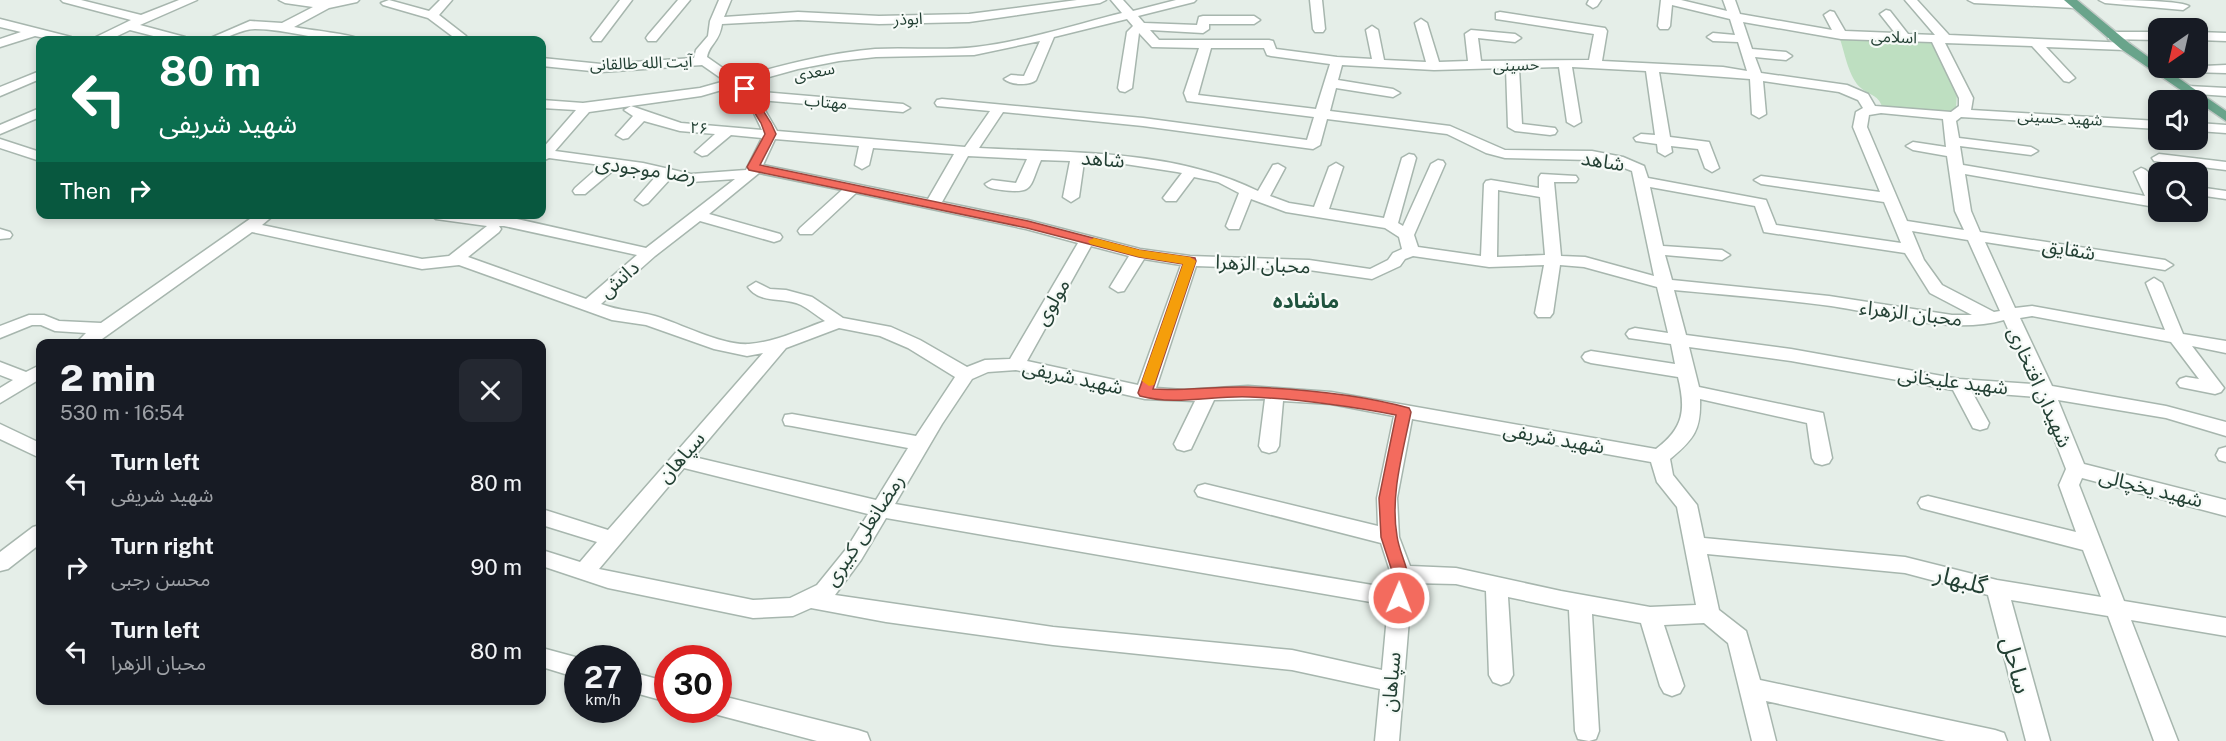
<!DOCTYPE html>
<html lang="en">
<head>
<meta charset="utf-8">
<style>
  body { margin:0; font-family:"Public Sans","Noto Sans Arabic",sans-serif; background:#242831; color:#f1f3f6; height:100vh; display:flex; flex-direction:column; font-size:22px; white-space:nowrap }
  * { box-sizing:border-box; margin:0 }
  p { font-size:20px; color:#9ea1a6 }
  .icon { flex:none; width:33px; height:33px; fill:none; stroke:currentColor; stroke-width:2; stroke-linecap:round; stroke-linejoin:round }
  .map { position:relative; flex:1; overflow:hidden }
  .side { position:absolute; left:36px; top:339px; width:510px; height:366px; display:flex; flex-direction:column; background:#171b24; border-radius:12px; box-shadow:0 3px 9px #0003 }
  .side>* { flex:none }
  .guide { position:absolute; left:36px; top:36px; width:510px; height:183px; border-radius:12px; box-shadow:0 3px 9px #0003; background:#0b6e4f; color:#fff; overflow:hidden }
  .needle { width:39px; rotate:214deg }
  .buttons { position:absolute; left:2148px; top:18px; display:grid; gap:12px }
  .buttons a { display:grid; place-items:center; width:60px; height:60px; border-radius:12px; background:#171b24; box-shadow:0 3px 9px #0003; font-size:30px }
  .speed { position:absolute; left:564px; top:645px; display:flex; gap:12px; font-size:30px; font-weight:700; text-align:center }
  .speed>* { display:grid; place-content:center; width:78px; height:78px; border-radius:50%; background:#171b24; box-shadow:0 3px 9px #0003; line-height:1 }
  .speed small { font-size:15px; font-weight:400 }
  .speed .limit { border:9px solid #d22; background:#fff; color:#111 }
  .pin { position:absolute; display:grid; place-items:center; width:51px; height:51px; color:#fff; margin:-26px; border-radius:12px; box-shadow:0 3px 9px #0006 }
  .me { position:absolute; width:66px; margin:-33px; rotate:1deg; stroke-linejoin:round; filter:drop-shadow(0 0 4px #0008) }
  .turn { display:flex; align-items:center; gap:21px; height:126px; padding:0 24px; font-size:27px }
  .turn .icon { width:78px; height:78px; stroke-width:2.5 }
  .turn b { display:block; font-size:42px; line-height:51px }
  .then { display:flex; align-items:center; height:57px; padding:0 24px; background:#0003; gap:12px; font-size:22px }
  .round { display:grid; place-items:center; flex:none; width:63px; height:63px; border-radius:12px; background:#242831 }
  .head { display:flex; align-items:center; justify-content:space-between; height:102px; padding:0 24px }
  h1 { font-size:36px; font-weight:800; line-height:45px }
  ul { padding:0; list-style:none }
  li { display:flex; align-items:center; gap:18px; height:84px; padding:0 24px }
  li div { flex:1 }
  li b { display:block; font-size:22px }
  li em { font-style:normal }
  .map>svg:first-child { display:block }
</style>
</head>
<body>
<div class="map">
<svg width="2226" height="741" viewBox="0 0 2226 741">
  <rect width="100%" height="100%" fill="#e5eee8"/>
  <path fill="#bedfc1" d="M1840,39L1933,43L1957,94L1956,108L1949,112L1882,106C1877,94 1870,96 1861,88C1849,78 1845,54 1840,39Z"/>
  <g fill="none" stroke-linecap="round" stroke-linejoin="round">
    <defs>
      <path id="minor" d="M61,0H81L141,15L179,0H197L140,25L185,37L187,40H169L130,30L109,40H94L96,37L131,20L63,2Z
        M279,0H359L357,2L329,8L294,27C307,30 354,34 361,40C325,44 291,29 255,29C238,29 226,42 206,40L250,21L282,23L313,7L285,3Z
        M389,0L429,11L440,0H452L439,15L466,36L464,39H456L428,18L383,5L381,3Z
        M620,0H632L601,41H593L591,38Z
        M678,0H690L656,41H648L646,38L648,35Z
        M719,0H731L724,17L798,12L879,16L969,14L1077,0H1106L1100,3L969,22L879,24L798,20L722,24C719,43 710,43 707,57L737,78C782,65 828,53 875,49C908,47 942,51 976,47C1025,41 1074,25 1122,13L1111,0H1123L1133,11L1176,0H1196L1194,2L1138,16L1144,23L1197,25L1199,17L1203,16H1254L1260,20L1254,24H1209V29L1203,33L1150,30L1159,40H1269L1273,41L1276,49L1337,57L1372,59L1366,30L1372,26L1378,30L1384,60L1426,62L1415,23L1421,19L1427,23L1439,62L1468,61L1465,34L1471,30L1515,34L1521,38L1515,42L1478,38L1481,61L1589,60L1594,34L1496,19V13L1500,12L1605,28L1607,31L1602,61L1723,67L1747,71L1738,42L1713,41L1707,37L1713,33L1735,35L1730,19L1672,5L1670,26L1668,29H1660L1658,26L1661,0H1681L1727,11L1723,0H1735L1740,14L1832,30L1824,15L1830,11L1834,12L1845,31L1895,33L1880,14L1886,10L1890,11L1908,34L1935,35L1905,0H1917L1949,35L2129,43L2131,46L2129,49L2125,50L2046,47L2075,78L2069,82L2064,81L2032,46L1945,43L1973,98L1971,110L2158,121V129L1961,117L1956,121L1959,138L2031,147L2038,151L2031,155L1960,146L1963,165L2145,196L2134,172L2141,168C2154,171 2158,194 2158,206L2155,207L1965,174L1971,211L1980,232L2165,260L2173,265L2165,270L1985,242L2015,308L2032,306L2165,330L2146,283L2154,278L2162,283L2183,334L2226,341V353L2192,346L2224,388L2221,392L2215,394L2180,387L2177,383L2180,379L2186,377L2199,379L2171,342L2032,316L2020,318L2052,386L2166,406L2226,422V436L2166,418L2058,400L2084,464L2226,500V516L2082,478L2079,485L2124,601L2226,618V636L2131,620L2178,741H2154L2108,616L2011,600L2050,741H2026L1988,595L1905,573L1707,554L1719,610L1746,631L1760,680L1995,730L2004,733L2007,741H1946L1766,701L1776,741H1752L1728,643L1704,623L1664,625L1684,686L1680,693L1672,696L1664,693L1660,686L1641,623L1592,614L1599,731L1596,739L1589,741L1578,739L1575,731L1569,610L1508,597L1513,675L1509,682L1501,685L1493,682L1489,675L1486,591L1456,584L1412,583L1399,741H1375L1380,689L1292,670L1053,645L886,622L811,608L793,616L753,618L608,588L542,566V550L580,562L597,542L542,525V509L608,530L763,353L747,356L714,349L646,325L612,320L459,265L422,269L252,232L95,344H75L86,333L55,331L41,325H32L0,338V326L29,315H44L59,321L101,323L257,214H275L262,225L422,259L449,256L487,226L436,219L429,214L504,216L646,248L735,179L691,182L671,178L648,203L643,205L635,200L657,175L616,168L585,194H575L573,191L575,188L601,165L549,158L542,161V149L576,110L542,108V100L583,103L700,88L725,81L702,65L601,72L542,66V58L601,64L694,58L696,50L708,36L710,21ZM1127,19L1133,26L1127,32L1118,88L1120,91L1125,92L1132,88L1139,33L1152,47L1199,48L1184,93L1187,101L1314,117L1307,140L1143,118L942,99L937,100L935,103L937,106L990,111L965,147L777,131L759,100L903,112L910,108L903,104L751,91L744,84L798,69L839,61L876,57L974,55L1040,41L1024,76L1011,75L1004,79C1011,85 1029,86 1036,80L1054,37ZM1743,22L1841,39L1932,42L1959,98V106L1951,112L1875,106L1868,94L1847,85L1761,73L1755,57L1786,60L1792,56L1786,52L1752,49ZM1211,48H1264L1267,55L1271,56L1330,64L1316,109L1198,95ZM1342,65L1434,70L1506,68L1508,127L1515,131L1550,135L1555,134L1557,131L1555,128L1522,124L1519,68L1559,67L1567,122L1574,126L1581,122L1572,67L1646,71L1655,135L1641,134L1634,138L1636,141L1657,144L1658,152L1665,156L1672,152L1671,146L1698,149L1705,168L1712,172L1719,168L1709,142L1670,137L1659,72L1750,79L1752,114L1759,118L1766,114L1763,81L1839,92L1858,100L1863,108L1856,112L1853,127L1880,192L1761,176L1754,180L1761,184L1884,202L1901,243L1776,225L1766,200L1648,178L1644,166L1623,157L1592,151L1505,150L1450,126L1330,111L1336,88L1393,97L1400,93L1393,89L1338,80ZM732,87L752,109L762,130L681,123L631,106L624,110L633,116L616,135L623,139L628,138L644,121L680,131L715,134L695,152L702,156L707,155L731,135L762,138L746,170L691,174L643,163L555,151L589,112L701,96ZM1003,112L1143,126L1313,149L1320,145L1327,119L1447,134L1486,153L1505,158L1592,160L1614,164L1632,171L1654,276L1585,257L1561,256L1554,182H1576L1578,179L1576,176L1541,174L1539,177V188L1491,180L1486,181L1484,184L1481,256L1418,247L1414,235L1445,164L1443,161L1438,160L1431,164L1403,226L1398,223L1416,158L1414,155L1409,154L1402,158L1384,218L1329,209L1343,167L1336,163L1329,167L1314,207L1289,203L1270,196L1285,168L1278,164L1273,165L1258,191C1173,149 1072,153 979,148ZM1881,113L1943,119L1946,147L1913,142L1906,146L1913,150L1947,156L1955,211L1964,230L1907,221L1867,127L1869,115ZM775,139L859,146L855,165L862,169L869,165L873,148L954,154L928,199L763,165ZM968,156L1027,159L1016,183L992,180L985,184C989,189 995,189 1002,190C1035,194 1029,187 1041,160L1070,161L1063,197L1071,202L1079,197L1084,162L1125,164L1177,172L1182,173L1163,198L1166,201H1176L1194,177L1218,182L1239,193L1226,226L1229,229H1239L1251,199L1286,212L1385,228L1399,237L1402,249L1393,253L1388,260L1370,269L1309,260L1190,256L1140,249L1028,220L942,202ZM759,173L842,190L800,228L798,231L800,234H812L856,193L1026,229L1078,243L1010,359L985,360L967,367L920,340L891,327L843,318L812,297L786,290L770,289L756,282L748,287C761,305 783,296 801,305C809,309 817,316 825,321C800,330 775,342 749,344C723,346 681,324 655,316C637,311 619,311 601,304L655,256L700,221L774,242L780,240L782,237L780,234L709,214ZM1650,187L1755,206L1764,232L1905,253L1930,293L1972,315H1952L1829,296L1672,280L1665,255L1722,260L1730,255L1722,250L1663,246ZM1498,190L1540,197L1545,255L1497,257ZM499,226H504L637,255L586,299L468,257L499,232L501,229ZM1912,231L1968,240L2000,311L1994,312L1942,285L1924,260ZM1091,246L1129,256L1110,287L1118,292L1124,291L1144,259L1181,265L1138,385L1027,361ZM1413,256L1489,267L1544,265L1535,313L1538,317H1550L1553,313L1560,265L1584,267L1657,287L1668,333L1635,328L1629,330L1626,334L1629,338L1671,344L1675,364L1591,351L1585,353L1582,357L1585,361L1591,363L1678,377C1686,410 1684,428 1656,449L1331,392L1248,386L1184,390L1156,388L1196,266L1309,270L1372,279L1400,266L1405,259ZM1674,290C1726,295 1779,299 1831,306C1885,314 1951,335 2004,320L2032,384L1959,379L1791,349L1686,335ZM839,328L880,336L908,348L955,377L916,436L792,414L785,415L783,420L785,425L792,426L908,448L876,500L694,457L786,348ZM1689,347L1791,361L1953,390L1973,428L1980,430L1987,428L1989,423L1972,392L2038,397L2066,469L2059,485L2076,532L1928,496L1921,498L1918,503L1921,508L1928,510L2083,550L2101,597L1997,580L1905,557L1704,538L1697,505L1673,475L1670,459C1694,439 1701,430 1700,399L1807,423L1812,458L1815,463L1822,465L1829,463L1832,458L1823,413L1699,387ZM1016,370L1145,399L1195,401L1174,444L1177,449L1184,451L1191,449L1214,400L1265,399L1259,446L1262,451L1269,453L1276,451L1279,446L1283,401L1331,404L1394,416L1377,498L1378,526L1205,484L1198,486L1195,491L1198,496L1205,498L1381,543L1391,574L1390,588L895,504L942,424L972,379L988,372ZM1412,419L1651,462L1657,482L1677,507L1696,605L1650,607L1561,591L1456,568L1410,566L1399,537L1397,498ZM684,468L868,514L847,548L817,585L790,598L753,600L599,569ZM886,518L1388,605L1382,670L1292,650L1053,627L835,595L861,560Z
        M1310,0H1322L1325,29L1323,32H1315L1313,29Z
        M1589,0H1601L1597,6L1593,8L1587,4Z
        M1968,0H2075L2081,4L2075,8L1974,3Z
        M2099,0C2116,0 2178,0 2189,6L2183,10L2105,3Z
        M0,19L71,37L73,40H54L35,36L0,47V39L21,32L0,27Z
        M2112,32H2158V40L2108,39V33Z
        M2198,32L2226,33V41L2198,40Z
        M2156,64H2158V68L2226,65V73L2151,71L2150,68Z
        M40,71V79L0,96V87Z
        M2188,86L2226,88V96L2183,93L2181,90L2183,87Z
        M40,108V117L0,134V125Z
        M2198,123L2226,125V133L2198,131Z
        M0,139L40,152V161L0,148Z
        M2159,154L2226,162V170L2154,161L2152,158Z
        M2198,187L2226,191V199L2198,195Z
        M0,229L10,232L12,235L10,238L0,239Z
        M0,362L26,372L40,365V379L0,403V388L13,380L0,375Z
        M0,424L40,443V458L0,439Z
        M2226,447V462L2219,460L2216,455L2219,449Z
        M40,525V544L8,569L0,571V552L33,527Z
        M542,648L579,658L578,678L542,667Z
        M628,671L668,682V702L628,691Z
        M718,695L858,730L867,733L870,741H817L718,715L708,710H718Z"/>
      <path id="major" d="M2064,0H2077L2129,43L2158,64V68H2164L2226,111V121L2121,49Z"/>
    </defs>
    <use href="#minor" stroke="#a7b6ae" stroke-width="3"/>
    <use href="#major" stroke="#c1cac6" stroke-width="3"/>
    <use href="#minor" fill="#fff" fill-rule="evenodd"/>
    <use href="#major" fill="#69a48b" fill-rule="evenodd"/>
  </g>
  <path fill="#f36b5e" stroke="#9e463d" stroke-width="1.5" d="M741,87H748L771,123L776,134L760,165L1028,221L1139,250L1195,258L1196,261L1153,389C1185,391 1217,386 1249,387C1302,389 1358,394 1409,408L1411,412C1403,452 1390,495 1397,536C1400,559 1417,579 1405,603L1399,605L1393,603L1391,598L1393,574L1381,537L1379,498L1396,415C1348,406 1299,399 1250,397C1214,395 1176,406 1140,396L1138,393L1183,264L1139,257L1027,228L749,170L747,167L765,134L761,123L740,89Z"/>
  <path fill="#f59e0b" d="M1094,238L1140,250L1190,257L1196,261L1154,385L1149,386L1142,381L1183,264L1139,257L1090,244L1088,241Z"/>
  <g text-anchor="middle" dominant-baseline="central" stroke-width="4.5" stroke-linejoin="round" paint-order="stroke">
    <g font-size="16" fill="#234034" stroke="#f6faf7">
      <text transform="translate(908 19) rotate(-2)">ابوذر</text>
      <text transform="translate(1894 37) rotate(2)">اسلامی</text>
      <text transform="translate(641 63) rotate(-2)">آیت الله طالقانی</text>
      <text transform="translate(1516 65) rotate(-2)">حسینی</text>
      <text transform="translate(814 72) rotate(-11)">سعدی</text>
      <text transform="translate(826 102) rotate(5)">مهتاب</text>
      <text transform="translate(2060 118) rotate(3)">شهید حسینی</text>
      <text transform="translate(699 128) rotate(5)">۲۶</text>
    </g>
    <g font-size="20" fill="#234034" stroke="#f6faf7">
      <text transform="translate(1103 159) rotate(4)">شاهد</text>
      <text transform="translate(1603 161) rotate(9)">شاهد</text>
      <text transform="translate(646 169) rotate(8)">رضا موجودی</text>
      <text transform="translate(2069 249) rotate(9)">شقایق</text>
      <text transform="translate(1263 264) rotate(3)">محبان الزهرا</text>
      <text transform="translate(619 279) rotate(-41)">دانش</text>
      <text transform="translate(1052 302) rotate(-60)">مولوی</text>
      <text transform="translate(1911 313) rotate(7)">محبان الزهراء</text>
      <text transform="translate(1073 377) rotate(12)">شهید شریفی</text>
      <text transform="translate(1953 381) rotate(7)">شهید علیخانی</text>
      <text transform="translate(2040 387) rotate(66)">شهیدان افتخاری</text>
      <text transform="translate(1554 438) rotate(10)">شهید شریفی</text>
      <text transform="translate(681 457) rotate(-49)">سپاهان</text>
      <text transform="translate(2151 488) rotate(14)">شهید یخچالی</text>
      <text transform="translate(864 530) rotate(-57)">رمضانعلی کبیری</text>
      <text transform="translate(1391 682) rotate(-85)">سپاهان</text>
    </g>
    <g font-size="21" font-weight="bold" fill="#1f533e" stroke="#f6faf7">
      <text x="1306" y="300">ماشاده</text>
    </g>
    <g font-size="24" fill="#234034" stroke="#f6faf7">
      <text transform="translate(1961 579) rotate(15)">گلبهار</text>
      <text transform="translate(2017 665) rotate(75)">ساحل</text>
    </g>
  </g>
</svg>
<div class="buttons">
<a><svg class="needle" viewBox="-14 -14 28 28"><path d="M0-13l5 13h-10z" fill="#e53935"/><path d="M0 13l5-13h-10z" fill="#9ea1a6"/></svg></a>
<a><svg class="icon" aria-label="sound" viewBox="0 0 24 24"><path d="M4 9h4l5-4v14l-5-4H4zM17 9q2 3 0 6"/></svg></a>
<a><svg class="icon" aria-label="search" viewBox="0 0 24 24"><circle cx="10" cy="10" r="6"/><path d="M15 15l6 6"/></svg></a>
</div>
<div class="speed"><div>27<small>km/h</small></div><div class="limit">30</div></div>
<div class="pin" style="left:745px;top:89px;background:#d93025"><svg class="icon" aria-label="arrive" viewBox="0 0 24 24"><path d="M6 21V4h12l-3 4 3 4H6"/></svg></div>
<svg class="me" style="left:1399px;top:598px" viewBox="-20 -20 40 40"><circle r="17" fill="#f36b5e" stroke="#fff" stroke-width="3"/><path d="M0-11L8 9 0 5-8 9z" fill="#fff"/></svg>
<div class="guide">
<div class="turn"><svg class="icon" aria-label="left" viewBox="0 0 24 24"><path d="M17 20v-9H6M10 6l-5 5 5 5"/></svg><div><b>80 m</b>شهید شریفی</div></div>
<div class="then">Then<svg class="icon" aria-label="right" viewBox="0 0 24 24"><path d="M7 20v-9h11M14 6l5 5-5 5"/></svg></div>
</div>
<section class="side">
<div class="head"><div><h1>2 min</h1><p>530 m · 16:54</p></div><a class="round"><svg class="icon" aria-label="close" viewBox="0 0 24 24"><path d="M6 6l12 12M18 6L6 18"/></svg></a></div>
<ul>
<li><svg class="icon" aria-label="left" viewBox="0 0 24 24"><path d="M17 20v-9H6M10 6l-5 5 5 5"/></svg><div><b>Turn left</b><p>شهید شریفی</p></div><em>80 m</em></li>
<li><svg class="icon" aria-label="right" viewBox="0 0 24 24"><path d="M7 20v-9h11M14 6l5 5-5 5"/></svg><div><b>Turn right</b><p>محسن رجبی</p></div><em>90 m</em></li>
<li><svg class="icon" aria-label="left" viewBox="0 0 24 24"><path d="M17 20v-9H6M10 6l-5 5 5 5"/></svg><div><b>Turn left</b><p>محبان الزهرا</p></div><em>80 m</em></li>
</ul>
</section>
</div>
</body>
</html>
